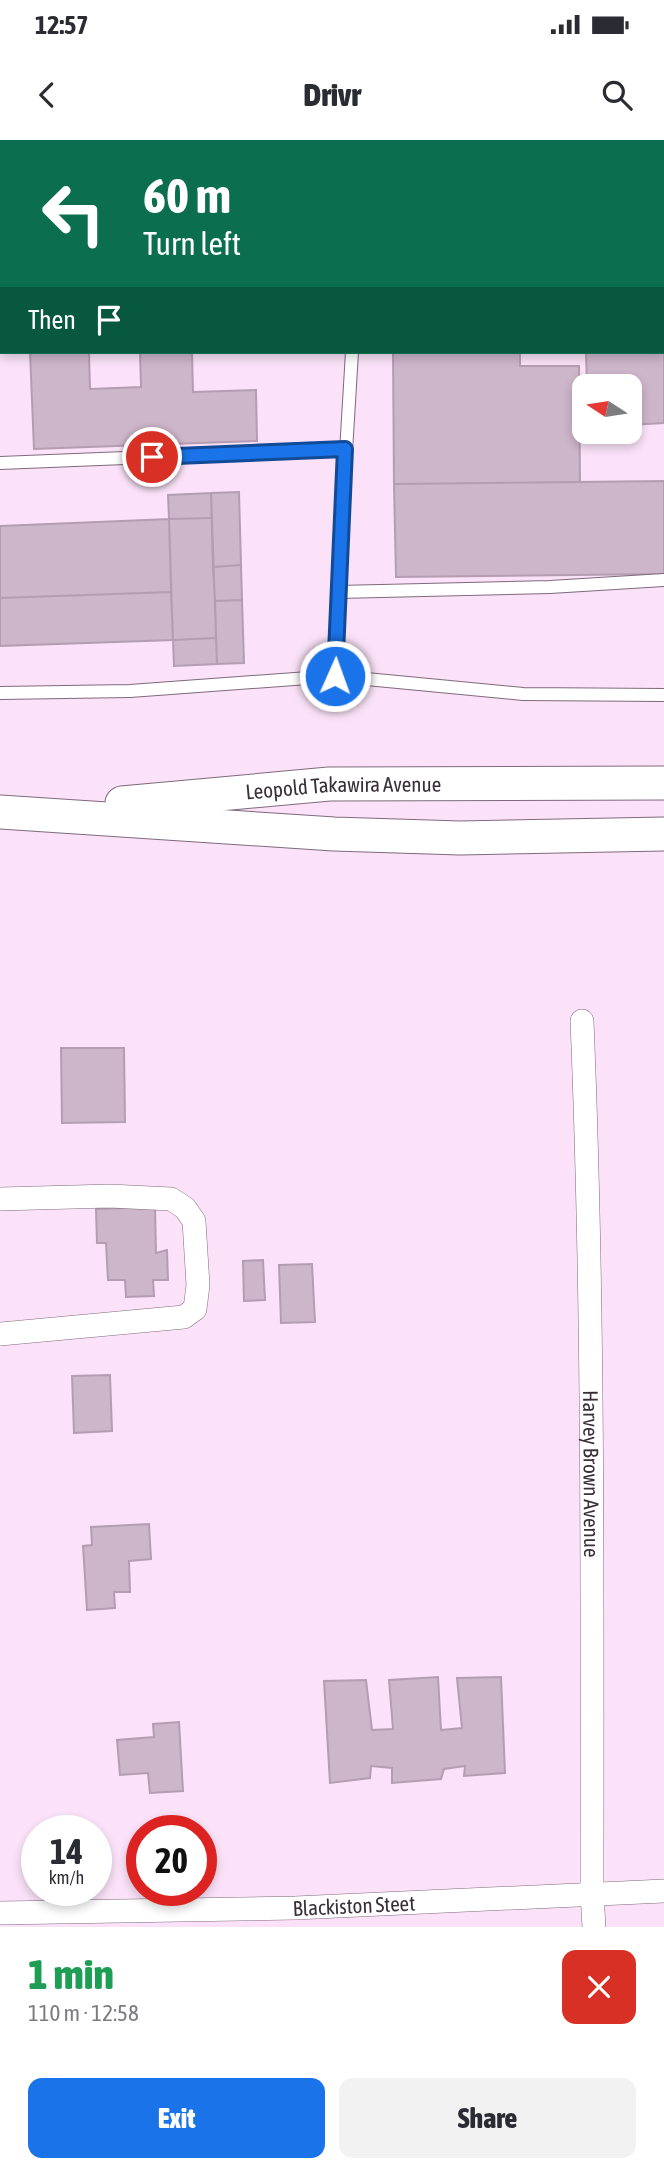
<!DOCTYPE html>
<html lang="en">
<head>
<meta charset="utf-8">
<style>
  body { margin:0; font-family:"Asap Condensed",sans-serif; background:#f2f2f3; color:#2b2b33; height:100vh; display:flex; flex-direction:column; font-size:26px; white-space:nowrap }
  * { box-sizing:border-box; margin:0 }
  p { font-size:23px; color:#7c7c81 }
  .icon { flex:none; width:38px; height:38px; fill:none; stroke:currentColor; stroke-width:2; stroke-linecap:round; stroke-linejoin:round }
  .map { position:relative; height:1787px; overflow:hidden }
  .sheet { display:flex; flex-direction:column; background:#fff; flex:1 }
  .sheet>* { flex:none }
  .guide { position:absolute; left:0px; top:0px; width:665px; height:214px; box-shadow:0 4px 10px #0003; background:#0b6e4f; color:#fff; overflow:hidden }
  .needle { width:46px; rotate:282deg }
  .tools { position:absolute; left:572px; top:234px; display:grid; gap:14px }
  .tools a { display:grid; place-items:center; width:70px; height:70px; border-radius:14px; background:#fff; box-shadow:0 4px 10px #0003; font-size:35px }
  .speed { position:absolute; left:21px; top:1675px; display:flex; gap:14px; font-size:35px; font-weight:700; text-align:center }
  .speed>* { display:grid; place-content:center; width:91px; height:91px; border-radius:50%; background:#fff; box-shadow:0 4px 10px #0003; line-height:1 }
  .speed small { font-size:18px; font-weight:400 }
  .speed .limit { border:10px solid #d22; background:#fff; color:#111 }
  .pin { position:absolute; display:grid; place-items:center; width:60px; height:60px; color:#fff; margin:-30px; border:4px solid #fff; border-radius:50%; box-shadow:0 2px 7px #0007 }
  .me { position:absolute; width:77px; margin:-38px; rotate:2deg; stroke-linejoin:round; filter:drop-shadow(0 0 5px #0008) }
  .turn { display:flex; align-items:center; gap:24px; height:147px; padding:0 28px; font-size:32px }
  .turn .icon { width:91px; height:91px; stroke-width:2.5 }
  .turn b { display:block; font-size:49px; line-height:60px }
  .then { display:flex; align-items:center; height:66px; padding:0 28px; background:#0003; gap:14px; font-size:26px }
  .round { display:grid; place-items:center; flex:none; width:74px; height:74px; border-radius:14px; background:#f2f2f3 }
  .overview { display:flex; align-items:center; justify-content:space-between; height:119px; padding:0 28px }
  h1 { font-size:42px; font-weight:800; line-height:52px; color:#1e9e55 }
  .button { display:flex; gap:14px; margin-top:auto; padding:14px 28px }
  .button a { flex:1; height:80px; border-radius:14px; background:#1a73e8; color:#fff; font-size:28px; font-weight:800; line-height:80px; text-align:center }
  .button a+a { background:#f2f2f3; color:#2b2b33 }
  .status { display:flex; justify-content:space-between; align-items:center; height:49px; padding:0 35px; background:#fff; direction:ltr }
  .status svg { height:19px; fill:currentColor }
  header { display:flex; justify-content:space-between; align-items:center; height:91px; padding:0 28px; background:#fff; font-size:32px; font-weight:800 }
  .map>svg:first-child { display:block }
</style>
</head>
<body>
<div class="status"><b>12:57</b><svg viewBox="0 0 49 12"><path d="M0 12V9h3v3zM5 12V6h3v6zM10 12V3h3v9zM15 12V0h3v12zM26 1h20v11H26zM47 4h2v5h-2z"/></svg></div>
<header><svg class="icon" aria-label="back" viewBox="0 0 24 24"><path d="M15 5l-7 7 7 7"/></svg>Drivr<svg class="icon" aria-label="search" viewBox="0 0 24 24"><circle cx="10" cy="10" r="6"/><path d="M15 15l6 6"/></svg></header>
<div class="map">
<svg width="664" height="1787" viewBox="0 0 664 1787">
  <rect width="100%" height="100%" fill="#fbe2f8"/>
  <path fill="#cdb5ca" stroke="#b49db1" stroke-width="2" d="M299,0H546V2H299Z
    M546,0H664V283L630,285V247H587L586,212H663V2Z
    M30,212H89L90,249L141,247L140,212H192L193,252L256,250L257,301L34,309Z
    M393,212H520V226H579L580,342L394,344Z
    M664,341V434L396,437L394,344Z
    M239,352L241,425L213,427L211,353Z
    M211,353L212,378L169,379L168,355Z
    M212,378L216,498L173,500L169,379Z
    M169,379L171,452L0,458V386Z
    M241,425L242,460L215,461L213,427Z
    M171,452L173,500L0,506V458Z
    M242,460L244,523L217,524L215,461Z
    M216,498L217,524L174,526L173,500Z
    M61,908H124L125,982L62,983Z
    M155,1067L156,1113L167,1110L168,1140H153L154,1156L126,1157L125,1140H108L106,1103H97L96,1069Z
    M263,1120L265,1160L244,1161L243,1121Z
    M312,1124L315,1182L281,1183L279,1125Z
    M110,1235L112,1291L74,1293L72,1236Z
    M149,1384L151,1419L129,1421L130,1452H114L115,1468L87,1470L83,1406L92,1405L91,1387Z
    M438,1537L441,1590L462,1588L457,1538L501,1537L505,1633L464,1636L465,1626L444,1629L441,1639L392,1643V1628L371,1626L370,1638L330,1643L324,1541L366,1540L372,1590L393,1589L389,1540Z
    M179,1582L183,1651L150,1653L148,1633L120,1635L117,1600L154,1597L153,1584Z"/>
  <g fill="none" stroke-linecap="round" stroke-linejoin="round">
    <defs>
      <path id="lane" d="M0,323L346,309
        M338,452L550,447L664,440
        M335,536L341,395L352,212
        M0,553L130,551L335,536L523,554L664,555"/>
      <g id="street">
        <path id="s1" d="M582,881C594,1171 592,1462 592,1753L594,1787"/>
        <path d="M0,1059L110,1056L171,1059L185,1068L194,1081L198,1145L195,1169L184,1177L0,1194"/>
        <path id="s2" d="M0,1773L295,1768L664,1751"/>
      </g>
      <g id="secondary">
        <path id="s3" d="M122,663L329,644L664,643"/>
        <path d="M0,672L334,694L460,698L664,694"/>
      </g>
    </defs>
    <use href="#lane" stroke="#7f697c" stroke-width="14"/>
    <use href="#street" stroke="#7f697c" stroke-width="24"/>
    <use href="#secondary" stroke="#7f697c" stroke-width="35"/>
    <use href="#lane" stroke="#fff" stroke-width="12"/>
    <use href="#street" stroke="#fff" stroke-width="23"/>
    <use href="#secondary" stroke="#fff" stroke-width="33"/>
  </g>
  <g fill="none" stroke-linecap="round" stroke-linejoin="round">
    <defs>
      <path id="route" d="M152,317L345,309L335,536"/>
    </defs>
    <use href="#route" stroke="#114b97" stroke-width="18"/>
    <use href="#route" stroke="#1a73e8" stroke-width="12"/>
  </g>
  <g text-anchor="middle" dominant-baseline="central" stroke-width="5" stroke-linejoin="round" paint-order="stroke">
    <g font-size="21" fill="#392f37" stroke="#fff5fd">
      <text stroke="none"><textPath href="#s3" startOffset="222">Leopold Takawira Avenue</textPath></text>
      <text stroke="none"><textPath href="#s1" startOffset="453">Harvey Brown Avenue</textPath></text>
      <text stroke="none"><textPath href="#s2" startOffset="354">Blackiston Steet</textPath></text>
    </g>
  </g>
</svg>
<div class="tools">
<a><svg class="needle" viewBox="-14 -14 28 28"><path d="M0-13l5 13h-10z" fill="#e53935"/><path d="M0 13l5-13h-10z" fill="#7c7c81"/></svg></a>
</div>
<div class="speed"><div>14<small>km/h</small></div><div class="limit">20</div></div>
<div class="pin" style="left:152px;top:317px;background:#d93025"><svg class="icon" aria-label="arrive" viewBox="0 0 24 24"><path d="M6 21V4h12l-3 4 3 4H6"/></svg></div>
<svg class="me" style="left:335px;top:536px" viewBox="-20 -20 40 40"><circle r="17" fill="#1a73e8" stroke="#fff" stroke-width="3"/><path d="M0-11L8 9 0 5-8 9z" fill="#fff"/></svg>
<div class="guide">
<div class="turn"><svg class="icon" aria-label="left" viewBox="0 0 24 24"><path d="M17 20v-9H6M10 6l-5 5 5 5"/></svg><div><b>60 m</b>Turn left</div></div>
<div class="then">Then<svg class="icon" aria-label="arrive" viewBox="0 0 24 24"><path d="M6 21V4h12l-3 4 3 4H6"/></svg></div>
</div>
</div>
<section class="sheet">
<div class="overview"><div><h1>1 min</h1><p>110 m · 12:58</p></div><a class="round" style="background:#d93025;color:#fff"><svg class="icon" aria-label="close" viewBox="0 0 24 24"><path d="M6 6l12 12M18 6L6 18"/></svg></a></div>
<div class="button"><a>Exit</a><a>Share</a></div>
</section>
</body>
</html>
